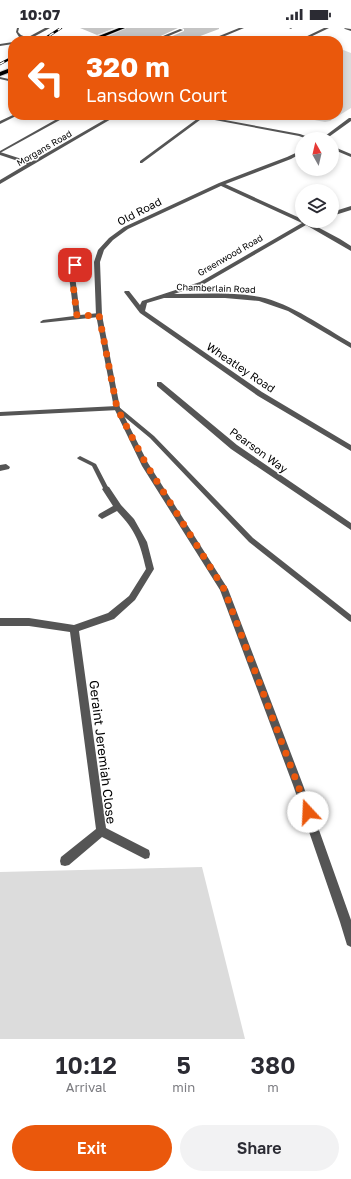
<!DOCTYPE html>
<html lang="en">
<head>
<meta charset="utf-8">
<style>
  body { margin:0; font-family:"Golos Text",sans-serif; background:#f2f2f3; color:#2b2b33; height:100vh; display:flex; flex-direction:column; font-size:15px; white-space:nowrap }
  * { box-sizing:border-box; margin:0 }
  p { font-size:13px; color:#7c7c81 }
  .icon { flex:none; width:22px; height:22px; fill:none; stroke:currentColor; stroke-width:2; stroke-linecap:round; stroke-linejoin:round }
  .map { position:relative; height:1011px; overflow:hidden }
  .panel { display:flex; flex-direction:column; background:#fff; flex:1 }
  .panel>* { flex:none }
  .guide { position:absolute; left:8px; top:8px; width:335px; height:84px; border-radius:16px; box-shadow:0 2px 6px #0003; background:#ea580c; color:#fff; overflow:hidden }
  .needle { width:26px; rotate:352deg }
  .tools { position:absolute; left:295px; top:104px; display:grid; gap:8px }
  .tools a { display:grid; place-items:center; width:44px; height:44px; border-radius:50%; background:#fff; box-shadow:0 2px 6px #0003; font-size:20px }
  .pin { position:absolute; display:grid; place-items:center; width:34px; height:34px; color:#fff; margin:-17px; border-radius:8px; box-shadow:0 2px 6px #0006 }
  .me { position:absolute; width:44px; margin:-22px; rotate:340deg; stroke-linejoin:round; filter:drop-shadow(0 0 3px #0008) }
  .turn { display:flex; align-items:center; gap:14px; height:84px; padding:0 12px; font-size:18px }
  .turn .icon { width:52px; height:52px; stroke-width:2.5 }
  .turn b { display:block; font-size:28px; line-height:34px }
  .eta { display:flex; justify-content:space-evenly; align-items:center; height:68px; text-align:center }
  .eta b { font-size:24px; font-weight:600; line-height:28px }
  .action { display:flex; gap:8px; margin-top:auto; padding:8px 12px }
  .action a { flex:1; height:46px; border-radius:24px; background:#ea580c; color:#fff; font-size:16px; font-weight:600; line-height:46px; text-align:center }
  .action a+a { background:#f2f2f3; color:#2b2b33 }
  .status { display:flex; justify-content:space-between; align-items:center; height:28px; padding:0 20px; background:#fff; direction:ltr }
  .status svg { height:11px; fill:currentColor }
  .map>svg:first-child { display:block }
</style>
</head>
<body>
<div class="status"><b>10:07</b><svg viewBox="0 0 49 12"><path d="M0 12V9h3v3zM5 12V6h3v6zM10 12V3h3v9zM15 12V0h3v12zM26 1h20v11H26zM47 4h2v5h-2z"/></svg></div>
<div class="map">
<svg width="351" height="1011" viewBox="0 0 351 1011">
  <rect width="100%" height="100%" fill="#fff"/>
  <path fill="#dcdcdc" d="M338,20L351,25V80L330,93L325,94L288,87H338Z
    M202,839L245,1011H0V844Z"/>
  <path fill="#c4c4c4" d="M80,0H115L97,7Z
    M126,0H178L150,13H111L104,10Z
    M182,0H219V1L187,13H161L184,3V1Z"/>
  <g fill="none" stroke-linecap="round" stroke-linejoin="round">
    <defs>
      <path id="primary" d="M119,0H125L93,13H86Z
        M13,39V43L0,48V44Z"/>
    </defs>
    <use href="#primary" stroke="#dbdbdb" stroke-width="2"/>
    <path fill="#555" fill-rule="evenodd" d="M17,0H19L18,4L21,7L28,10V12L19,9L16,4Z
      M289,0H292L291,1Z
      M306,8H308L320,13H316L306,10Z
      M64,87H69L0,125V123Z
      M219,87H223L216,92H214V90Z
      M201,88L204,89L142,135H140V133Z
      M117,378L119,379L154,408L253,510L351,587V594L349,593L249,514L150,410L115,381L114,380L115,379Z
      M80,428L96,436L109,461L108,462H104L92,438L78,431L77,430Z"/>
    <path fill="#555" fill-rule="evenodd" d="M45,0H50L26,13H21Z
      M239,0H244L213,13H207Z
      M324,0H329L302,13H297Z
      M180,1L183,2L157,13H151Z
      M13,14V16L0,18V16Z
      M0,49L13,52V54L0,51Z
      M13,87H18L0,96V93Z
      M113,87H118L0,156V152L27,136L0,127V124L31,134Z
      M188,87H198L300,106L314,111H307L299,108Z
      M332,118L351,126V129L332,121Z
      M219,155H223L302,191V193H312L310,195L340,211L351,218V223L306,197L204,256L174,266C202,266 232,264 260,269C290,275 325,300 351,315V320L288,283L259,273L225,270H164L147,275L145,283L262,364L351,417V423L258,368L140,285L124,264L125,263H129L140,277L142,273L200,254L302,195L219,157Z
      M351,178V182L332,188V184Z
      M75,235L78,237L75,248L80,287L99,285L102,287L99,289L41,295L40,294L43,292L74,288L69,248L72,237Z
      M157,354H161L237,417L351,495V502L231,421L157,358Z
      M117,378L120,380L119,382L0,388V384Z
      M6,436L10,439L9,441L0,443V437Z
      M106,458L109,459L121,477L134,491L147,514L154,541L135,572L114,591L79,603L106,800L149,822L150,826L149,830L145,831L102,809L69,837L65,838L61,837L60,833L61,829L96,801L70,604L29,598H0V590H29L74,597L108,585L129,568L146,541C140,515 136,503 117,483L102,491L98,488L99,486L113,478L102,461Z"/>
    <path fill="#555" fill-rule="evenodd" d="M344,0L351,1V3L345,1Z
      M349,90H351V93L326,111H321Z
      M302,122V125L291,131L223,157L128,201L113,212L104,222L100,234L102,287L120,380L148,435L228,561L303,757L351,892V919L347,917L340,894L293,757L220,562L142,438L114,380L96,287L94,234L98,222L109,210L124,199L219,155L287,129Z"/>
    <use href="#primary" fill="#000" fill-rule="evenodd"/>
    <defs>
      <path id="rail" d="M41,13L61,0
        M0,36L13,29"/>
    </defs>
    <use href="#rail" stroke="#000" stroke-width="2.5"/>
    <use href="#rail" stroke="#fff" stroke-width="1.5" stroke-dasharray="5" stroke-linecap="butt"/>
  </g>
  <g fill="none" stroke-linecap="round" stroke-linejoin="round">
    <path stroke="#ea580c" stroke-width="7" stroke-dasharray="0 12.6" d="M75,237L72,248L77,288L99,287L117,380L146,436L224,561L308,784"/>
  </g>
  <g text-anchor="middle" dominant-baseline="central" stroke-width="3" stroke-linejoin="round" paint-order="stroke">
    <g font-size="9" fill="#000" stroke="#fff">
      <text transform="translate(44 120) rotate(-30)">Morgans Road</text>
      <text transform="translate(230 227) rotate(-30)">Greenwood Road</text>
      <text transform="translate(216 260) rotate(2)">Chamberlain Road</text>
    </g>
    <g font-size="11" fill="#000" stroke="#fff">
      <text transform="translate(139 183) rotate(-27)">Old Road</text>
      <text transform="translate(241 339) rotate(34)">Wheatley Road</text>
      <text transform="translate(259 422) rotate(36)">Pearson Way</text>
    </g>
    <g font-size="13" fill="#000" stroke="#fff">
      <text transform="translate(103 724) rotate(83)">Geraint Jeremiah Close</text>
    </g>
  </g>
</svg>
<div class="tools">
<a><svg class="needle" viewBox="-14 -14 28 28"><path d="M0-13l5 13h-10z" fill="#e53935"/><path d="M0 13l5-13h-10z" fill="#7c7c81"/></svg></a>
<a><svg class="icon" aria-label="layers" viewBox="0 0 24 24"><path d="M12 4l9 5-9 5-9-5zM3 14l9 5 9-5"/></svg></a>
</div>
<div class="pin" style="left:75px;top:237px;background:#d93025"><svg class="icon" aria-label="arrive" viewBox="0 0 24 24"><path d="M6 21V4h12l-3 4 3 4H6"/></svg></div>
<svg class="me" style="left:308px;top:784px" viewBox="-20 -20 40 40"><circle r="19" fill="#fff"/><path d="M0-13L10 11 0 6-10 11z" fill="#ea580c"/></svg>
<div class="guide">
<div class="turn"><svg class="icon" aria-label="left" viewBox="0 0 24 24"><path d="M17 20v-9H6M10 6l-5 5 5 5"/></svg><div><b>320 m</b>Lansdown Court</div></div>
</div>
</div>
<section class="panel">
<div class="eta">
<div><b>10:12</b><p>Arrival</p></div>
<div><b>5</b><p>min</p></div>
<div><b>380</b><p>m</p></div>
</div>
<div class="action"><a>Exit</a><a>Share</a></div>
</section>
</body>
</html>
